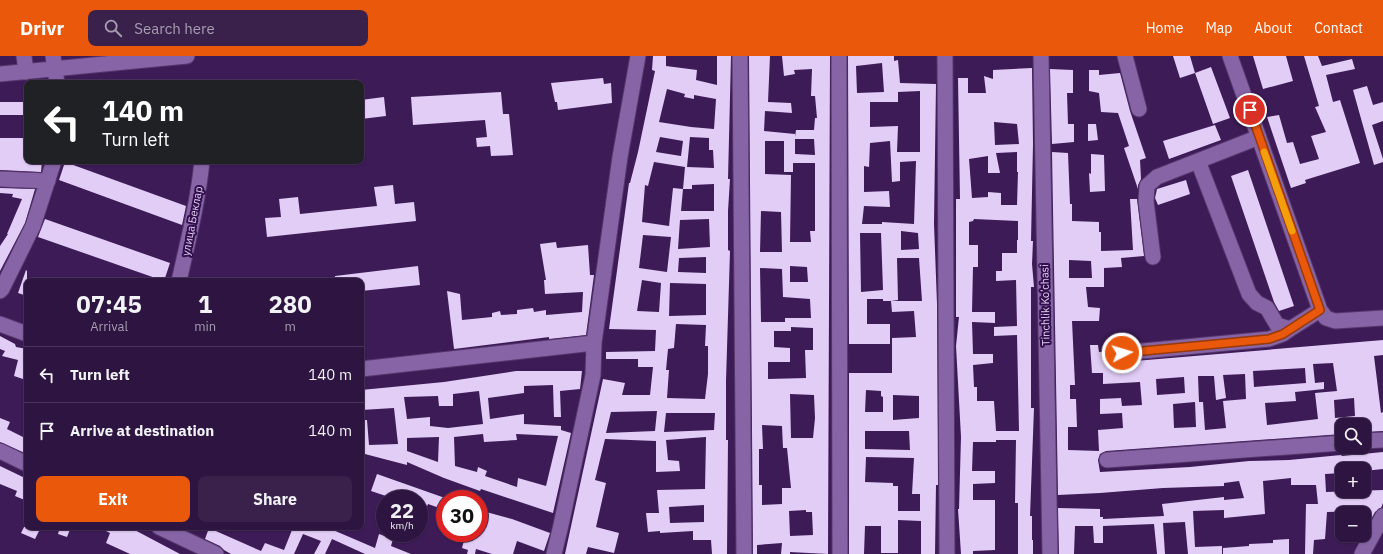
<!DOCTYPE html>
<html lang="en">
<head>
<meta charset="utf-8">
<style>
  body { margin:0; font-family:"IBM Plex Sans",sans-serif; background:#3a214c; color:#f1f3f6; height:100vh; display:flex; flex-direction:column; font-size:15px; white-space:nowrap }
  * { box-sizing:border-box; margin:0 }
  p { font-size:13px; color:#a79eb1 }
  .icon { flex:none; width:22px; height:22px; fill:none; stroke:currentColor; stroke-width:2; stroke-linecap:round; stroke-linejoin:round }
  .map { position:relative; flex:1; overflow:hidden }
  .drawer { position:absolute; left:24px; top:222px; width:340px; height:252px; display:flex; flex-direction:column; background:#2e1441; border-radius:8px; box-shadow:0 1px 3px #0004,0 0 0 1px #49335a }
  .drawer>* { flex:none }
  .guide { position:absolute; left:24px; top:24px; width:340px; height:84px; border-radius:8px; box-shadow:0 1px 3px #0004,0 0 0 1px #49335a; background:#202124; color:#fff; overflow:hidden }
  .tools { position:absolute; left:1335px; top:362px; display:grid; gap:8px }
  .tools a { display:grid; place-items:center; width:36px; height:36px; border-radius:8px; background:#2e1441; box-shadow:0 1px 3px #0004,0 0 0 1px #49335a; font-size:20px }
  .speed { position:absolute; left:376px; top:434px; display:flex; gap:8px; font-size:20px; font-weight:700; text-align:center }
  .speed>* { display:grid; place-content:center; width:52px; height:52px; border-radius:50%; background:#2e1441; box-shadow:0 1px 3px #0004,0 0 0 1px #49335a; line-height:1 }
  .speed small { font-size:10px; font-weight:400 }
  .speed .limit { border:6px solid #d22; background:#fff; color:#111 }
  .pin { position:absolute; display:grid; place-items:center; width:34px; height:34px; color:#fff; margin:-17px; border:2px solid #fff; border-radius:50%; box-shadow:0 1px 4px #0007 }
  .me { position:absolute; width:44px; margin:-22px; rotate:85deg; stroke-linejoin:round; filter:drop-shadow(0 0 3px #0008) }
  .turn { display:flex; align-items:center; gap:14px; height:84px; padding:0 12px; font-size:18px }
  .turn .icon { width:52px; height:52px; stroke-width:2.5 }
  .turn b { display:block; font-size:28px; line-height:34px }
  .eta { display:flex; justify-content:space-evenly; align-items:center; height:68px; text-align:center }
  .eta b { font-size:24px; font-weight:700; line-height:28px }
  .primary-button { display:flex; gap:8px; margin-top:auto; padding:8px 12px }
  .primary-button a { flex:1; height:46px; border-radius:8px; background:#ea580c; color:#fff; font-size:16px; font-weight:700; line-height:46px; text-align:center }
  .primary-button a+a { background:#3a214c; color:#f1f3f6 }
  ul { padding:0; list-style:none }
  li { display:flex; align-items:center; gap:12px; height:56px; padding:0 12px; border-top:1px solid #49335a }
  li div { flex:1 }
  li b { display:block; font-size:15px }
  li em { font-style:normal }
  header { display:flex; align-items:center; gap:24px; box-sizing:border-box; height:56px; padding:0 20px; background:#ea580c; color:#fff }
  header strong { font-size:19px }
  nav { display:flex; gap:22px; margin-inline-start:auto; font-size:14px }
  .search { width:280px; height:36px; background:#3a214c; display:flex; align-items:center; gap:10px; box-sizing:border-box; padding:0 14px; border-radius:8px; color:#a79eb1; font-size:15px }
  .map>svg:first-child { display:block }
</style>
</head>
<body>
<header>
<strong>Drivr</strong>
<div class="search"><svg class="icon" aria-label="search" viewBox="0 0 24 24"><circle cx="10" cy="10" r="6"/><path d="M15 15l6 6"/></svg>Search here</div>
<nav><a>Home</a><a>Map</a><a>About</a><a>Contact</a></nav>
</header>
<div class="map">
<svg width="1383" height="498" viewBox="0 0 1383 498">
  <rect width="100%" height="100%" fill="#3d1b57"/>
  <path fill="#e2cdf7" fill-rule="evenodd" d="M653,0H666V10L697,14L696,24L717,29V0H731L728,123H730L728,155V194L730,195L726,325V384H728L727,498H712L711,484H693V475L660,477V475L648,476L646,457H659L657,434L705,433L706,381L666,384L668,404L679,405L680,415L656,416V385L605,383L595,424L606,427L596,471L619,477L614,497L588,491L586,498H565L603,323L625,327L622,339H650L653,311H638V303H606V296L655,295L656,274L609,273L629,127H630L638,96L655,15L652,14ZM667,33L685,38L684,41L694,43V39L716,43L714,73L691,71L659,66ZM660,81L683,85L681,100L656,96ZM690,81L709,82V94H713L714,112L687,111ZM654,106L685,111L683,133L673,132L669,170L642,166L645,129L648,130ZM714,128V155H681L683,133H692V129ZM709,163L710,191L678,193L680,164ZM643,179L671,181L667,216L639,212ZM706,201V217L678,216L679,202ZM642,224L661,227L659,256L637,255ZM670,227L706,228V259L669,260ZM676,268L706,269L705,290H708V318L705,343L667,342L669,314H666L668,293L674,292ZM657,355L655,375L606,377L611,356ZM666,357H715L714,374L664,376ZM704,449V466L670,467L669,451Z
    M749,0H770L768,46L791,47L792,57L765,55L764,75L795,78V81L796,74H814L815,62H817L815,40H811L812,13L794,14L795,18L784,20L782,0H830L828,498L790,496V498H781L782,487L757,489V498H753ZM795,83H814L815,99L795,98ZM765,85H784V116H793V107H815V175H810L811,186H790L791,119L765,118ZM761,155L781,156L782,196H760ZM790,210L807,211L808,226H790ZM760,212L782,213L783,241L810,243L811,262H785V266H761ZM791,271L813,272V294H805L806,322L768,323V306H790V292L774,291V275H791ZM790,338L814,339L815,362L813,382H791ZM762,369L782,370L783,392H787L791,432H782V448L762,449V429H759V393H763ZM806,454V456H812L813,479L790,480L789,455Z
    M848,0H894V5L898,4L900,27L936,28L934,168L937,248L938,429H936L935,498H921V465L898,464V497H881V470H865L864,498H849V317H892V282L916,281L914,255L892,256L891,245H883V243H867V268H890V288H849ZM882,7L884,36L857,37L856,10ZM920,35V96H897L898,70L870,71V46H898V36ZM890,85L892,126L900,125V106L916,105L914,168L882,166V168H862L864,150L890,151L889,135L864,136V110L869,111L870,87ZM901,175L918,177L919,193L901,194ZM860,177H881L883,234L861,236ZM897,202H919L922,245H891L898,244ZM866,334L881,335V340L883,341V356H865ZM893,339L919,340V362L893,364ZM865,375H909L910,394L865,393ZM866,401L914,402L912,438H920V455H898V430H893V427L865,426Z
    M1173,0H1190L1195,17L1180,22Z
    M1253,0H1286L1293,25L1263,33Z
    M1304,0H1318L1322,10L1352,3L1355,13L1326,19L1333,46L1340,44L1360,107L1305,124L1306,127L1291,132L1267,61L1279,59L1287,87L1293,86L1300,108L1319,103L1311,80L1326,76L1315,51L1319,50Z
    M1211,11L1230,62L1213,68L1195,17Z
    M1032,12L1033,88L1031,185H1033L1032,208L1034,231H1031V352H1034L1030,460H1032V484H1033V498H1018V447H1015L1016,384H996V386H973L972,415H995V427L973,428V444H995V494L973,495V498H961L958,453H959L961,381L956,290L959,261H956V143H960L958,22H968V37H986L984,20L993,23V14ZM994,66L1017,68L1019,88L995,89ZM1017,96V116H1018L1017,149H1001V137L988,136V141L972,142L969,103L988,100V117H1000L996,97ZM974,163L1018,165V184H1017V197H1002V215H996V225L1016,224L1017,270L994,271V280L1017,279L1019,375H996L994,345H977V331H974L973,309L993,307V298H973L972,266L995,267V256H972L973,211H978V189H969V166L973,165Z
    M1050,13L1073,14V37H1067L1068,68H1074V86L1052,88Z
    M1089,14H1099V19L1120,17L1130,55L1146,102L1140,104L1141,123L1138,129V133L1124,92L1129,90L1118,57L1101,56L1099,37L1089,35Z
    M603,22L604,28L611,27L612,47L558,54L557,46H555L551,27Z
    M1367,30L1373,49L1383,46V65L1372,69L1383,103V106L1374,109L1353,34Z
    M501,36L503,58H509L513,99L491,100L490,90L477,91L476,82L487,81L485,64L413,69L411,41Z
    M384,41L386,60L361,63V44Z
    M0,46H27V59H0Z
    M1088,68H1096L1098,84L1088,85Z
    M1215,69L1221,84L1169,103L1163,85Z
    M0,82H27V105H42L41,116L0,114Z
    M1052,96L1068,97L1070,148H1072V165L1099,166V176H1101V195L1133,194L1130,143H1137L1144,200L1121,202L1122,211L1104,212V231H1086L1088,251L1100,252L1099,265H1072L1075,329H1070V343H1076L1077,371H1068V394L1099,395L1098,374L1123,372L1122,357L1100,358V343L1121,342L1122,350L1142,349L1140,326L1103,328V317H1092L1090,289H1098L1099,296L1113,295L1115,303L1119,305L1123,306L1383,284V299L1374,300L1381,357L1383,356V375L1364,376V369H1342V378L1106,395L1100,398L1098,404L1100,416L1190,411L1249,405L1289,404L1341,399L1342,400L1383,396V413L1364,415V413H1342V417L1325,418L1326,436L1383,434V447L1381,452L1375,456L1364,476V455L1327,456L1325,483L1314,484L1313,498H1305L1306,448H1318L1316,429H1291V422L1263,425L1265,458L1224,462V454L1193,455L1195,491L1222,490V498H1188L1185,466L1163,467L1165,498H1157L1154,468L1103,470V487H1094L1093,470H1075L1074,498H1059L1058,452L1100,453V461H1103V463L1164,460L1162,448L1224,441V444L1244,442L1239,425L1224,427V430L1163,432L1100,437L1058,439ZM1069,204L1091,205L1092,222H1069ZM1333,307L1337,335L1315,337L1318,363L1267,369L1265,347L1296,345L1295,336L1324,333V326L1315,327L1313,308ZM1305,312L1306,327L1254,331L1253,315ZM1245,318L1246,343L1223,345L1226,372L1205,374L1203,346H1199L1198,320H1214L1216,344L1226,342L1223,319ZM1184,321L1185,337L1157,339L1156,323ZM1354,342L1355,360L1335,362L1334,344ZM1195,346L1196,371L1174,372L1173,348Z
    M1091,98L1104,99L1105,135L1090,136L1089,117L1091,118Z
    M65,106L186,150L182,169L59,124Z
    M1248,114L1294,250L1279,255L1274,246L1231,120Z
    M1186,124L1190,138L1158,149L1155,142L1157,133Z
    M393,129L395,148L414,146L416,165L267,181L265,162L281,161L279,143L298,141L300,158L377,150L374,131Z
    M0,132L35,133L25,167L0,215V190L8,178H7L22,143L12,141L13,138L0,137Z
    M45,163L170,207L164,225L38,181Z
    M556,186L557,192L588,189L590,219H594L586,279L549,283V281L454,293L447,235L460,238L462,264L492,261V257L500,255L501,259L517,258V254L533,252L534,256L546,254V259L582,256L583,236L545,238L544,224H546L540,188Z
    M418,210L420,229L361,235V225H335V220Z
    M26,214L27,215V240L18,237Z
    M0,280L15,288L16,291L27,293V308L23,323L14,320L18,304L2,300L5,295L0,293Z
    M516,315H582L580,333L560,335L561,361H554L553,329L524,330V337L488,342L490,363L524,358V368L561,370V374L571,377L553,457L481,433L480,435L444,422L407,406V409L361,397V364H367L369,389L398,388L394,352L361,354V334L444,326ZM479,335L483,368L448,372L430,370V361L407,363L404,341L438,340L439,350H453V338ZM483,378L484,386L517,384L516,378L558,380L546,430L518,422L517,431L485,420L487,415L478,411L477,416L455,410L454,381ZM439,381L438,406L407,395V382Z
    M0,362L10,366L7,373L27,383V398L0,386Z
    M0,410L27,423V445L15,440L17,435L0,428Z
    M377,418L445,442V454L428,448L426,453L419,451V443H395L371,435Z
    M479,454L512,463L550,477L544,495L517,485L513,498H492L476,493L475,498H467L468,494L462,492L466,477H479Z
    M24,471H41L35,483L21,477Z
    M60,471H71L67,481L58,478Z
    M98,471H129L180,498H130L106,487L110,477Z
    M287,471H326L375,492L379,478L393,483L391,490L411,498H365L332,483L325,498H314L321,485L303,478L294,498H231L224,494L220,490L205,483L209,472L261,495L265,487L284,494L292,474Z
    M1289,483V498H1223V492L1249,490V488L1273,487V484Z"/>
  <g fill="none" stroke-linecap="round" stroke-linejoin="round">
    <defs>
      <path id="minor" d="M24,0L26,16
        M53,0L57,27
        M740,0L744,498
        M839,0L840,498
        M945,0L947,498
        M1041,0L1050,498
        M1125,0L1139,53
        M1230,0L1320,254L1326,262L1335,265L1383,262
        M0,18L187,0
        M1198,105L1249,238L1257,247L1267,252L1277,269L1290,273L1320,254
        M0,123L48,125
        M1153,201L1146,145L1147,130L1157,121L1259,81
        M179,225C188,185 198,146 202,105
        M0,235L2,233L33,170L54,105
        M0,268L27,278
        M1122,297L1269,283L1283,278L1290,273
        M361,313L594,287
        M1364,385L1383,384
        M0,395L27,408
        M1107,404L1342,387
        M159,471L216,498
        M554,498L561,469L593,319L594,287L620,101L638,0
        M1362,498L1383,460"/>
    </defs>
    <use href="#minor" stroke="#55366b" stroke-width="17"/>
    <use href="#minor" stroke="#8664a6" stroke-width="15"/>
  </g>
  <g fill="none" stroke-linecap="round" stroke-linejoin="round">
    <defs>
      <path id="route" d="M1122,297L1269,283L1283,278L1320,254L1250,54"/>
    </defs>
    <use href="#route" stroke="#983908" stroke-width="10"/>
    <use href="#route" stroke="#ea580c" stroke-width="7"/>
    <path stroke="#f59e0b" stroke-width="7" d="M1264,96L1292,175"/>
  </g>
  <g text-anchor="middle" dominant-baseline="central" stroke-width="4" stroke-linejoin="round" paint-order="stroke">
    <g font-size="11" fill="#e0cef3" stroke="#320f4c">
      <text transform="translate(192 165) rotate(-79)">улица Беклар</text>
      <text transform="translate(1045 249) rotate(-91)">Tinchlik Ko’chasi</text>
    </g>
  </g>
</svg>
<div class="tools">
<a><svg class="icon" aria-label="search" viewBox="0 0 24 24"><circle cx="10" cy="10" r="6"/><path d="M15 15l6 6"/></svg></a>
<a>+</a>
<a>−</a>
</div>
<div class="speed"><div>22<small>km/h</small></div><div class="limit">30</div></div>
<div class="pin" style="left:1250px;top:54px;background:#d93025"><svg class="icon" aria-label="arrive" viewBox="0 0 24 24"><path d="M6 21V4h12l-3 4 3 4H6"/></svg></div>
<svg class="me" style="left:1122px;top:297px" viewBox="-20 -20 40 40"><circle r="17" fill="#ea580c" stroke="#fff" stroke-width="3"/><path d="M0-11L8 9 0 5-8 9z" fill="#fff"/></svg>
<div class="guide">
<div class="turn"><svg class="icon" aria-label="left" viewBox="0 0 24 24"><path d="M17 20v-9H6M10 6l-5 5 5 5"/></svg><div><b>140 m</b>Turn left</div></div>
</div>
<section class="drawer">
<div class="eta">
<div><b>07:45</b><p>Arrival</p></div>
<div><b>1</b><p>min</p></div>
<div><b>280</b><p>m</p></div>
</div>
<ul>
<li><svg class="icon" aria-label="left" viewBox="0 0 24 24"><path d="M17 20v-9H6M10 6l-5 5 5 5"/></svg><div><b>Turn left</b></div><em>140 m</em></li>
<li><svg class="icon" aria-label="arrive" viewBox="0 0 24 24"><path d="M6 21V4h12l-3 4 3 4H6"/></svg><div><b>Arrive at destination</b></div><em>140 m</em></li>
</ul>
<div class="primary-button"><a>Exit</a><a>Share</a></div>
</section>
</div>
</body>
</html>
